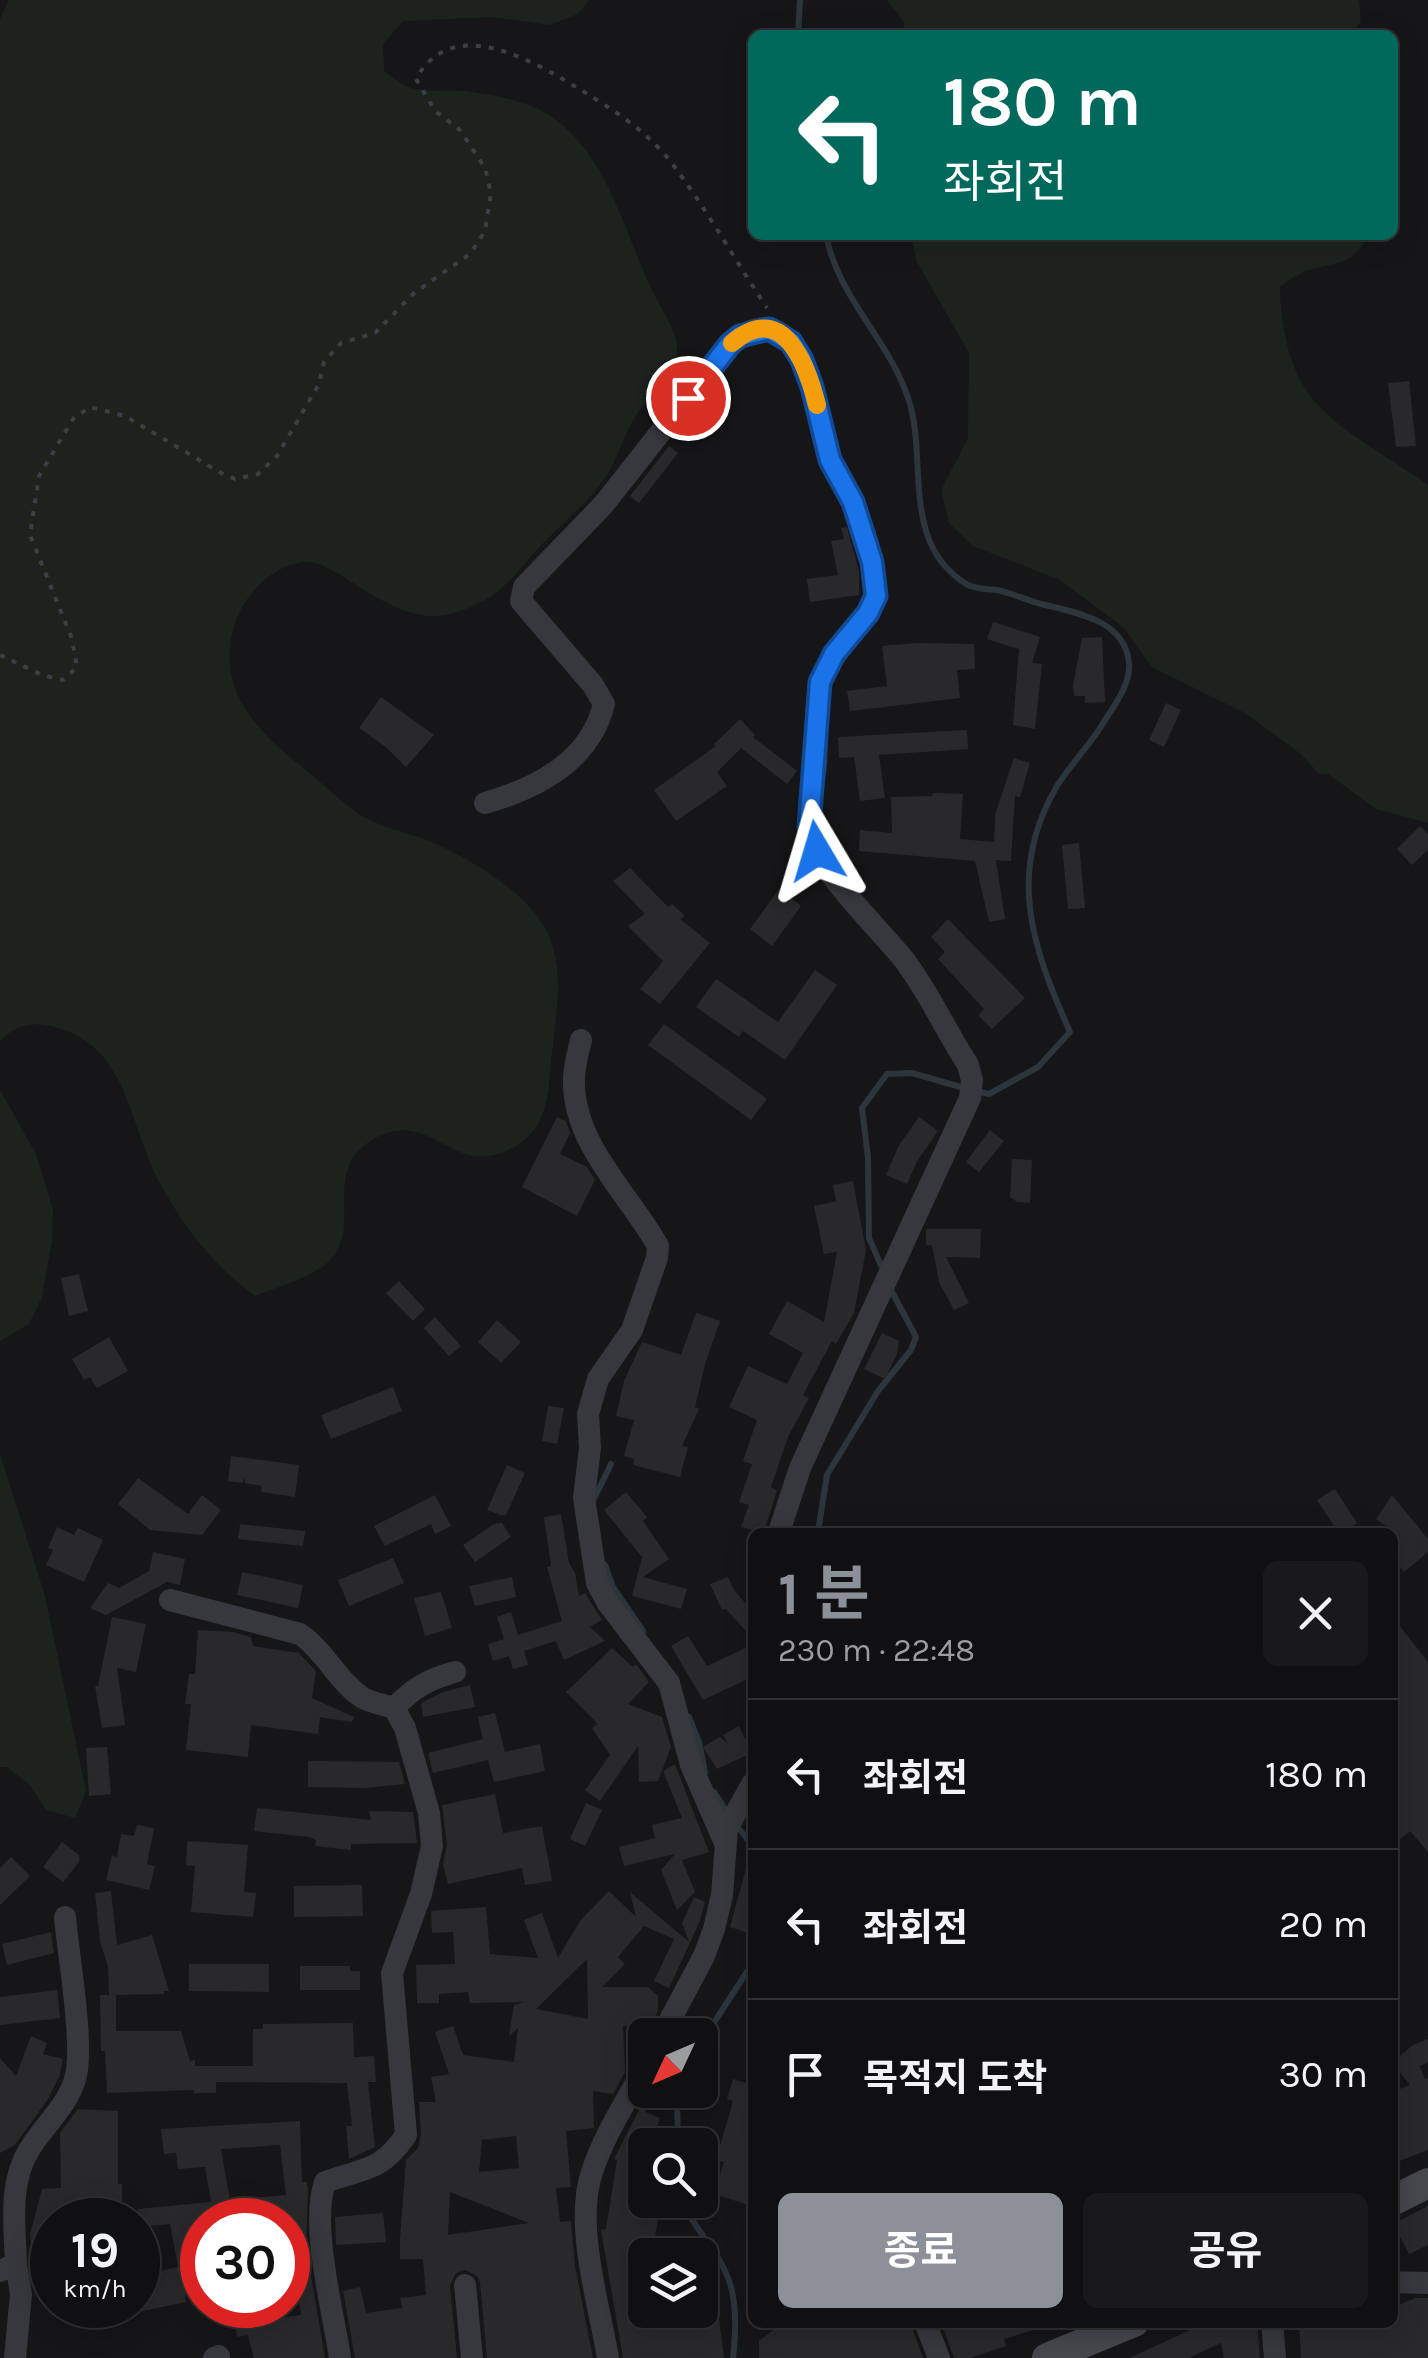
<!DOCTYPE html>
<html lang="ko">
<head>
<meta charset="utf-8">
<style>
  body { margin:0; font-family:Karla,"Noto Sans KR",sans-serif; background:#19191b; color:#f1f3f6; height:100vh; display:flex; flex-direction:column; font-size:38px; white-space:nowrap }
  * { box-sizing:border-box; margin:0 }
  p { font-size:32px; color:#9c9d9f }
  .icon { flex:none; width:55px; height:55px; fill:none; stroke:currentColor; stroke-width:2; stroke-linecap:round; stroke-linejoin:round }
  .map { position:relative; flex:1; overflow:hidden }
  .details { position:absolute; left:748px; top:1528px; width:650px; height:800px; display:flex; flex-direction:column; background:#101012; border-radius:15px; box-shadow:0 5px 25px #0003,0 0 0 2px #303032 }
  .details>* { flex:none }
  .guide { position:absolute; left:748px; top:30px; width:650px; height:210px; border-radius:15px; box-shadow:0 5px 25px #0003,0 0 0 2px #303032; background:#00695c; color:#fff; overflow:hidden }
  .needle { width:65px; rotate:226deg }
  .tools { position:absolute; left:628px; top:2018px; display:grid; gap:20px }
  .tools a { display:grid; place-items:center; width:90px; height:90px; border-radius:15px; background:#101012; box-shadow:0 5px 25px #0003,0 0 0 2px #303032; font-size:50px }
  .speed { position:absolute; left:30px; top:2198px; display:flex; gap:20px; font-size:50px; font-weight:700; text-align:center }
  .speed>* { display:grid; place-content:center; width:130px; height:130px; border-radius:50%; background:#101012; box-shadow:0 5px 25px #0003,0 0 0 2px #303032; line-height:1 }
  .speed small { font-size:25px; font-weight:400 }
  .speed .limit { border:15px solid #d22; background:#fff; color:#111 }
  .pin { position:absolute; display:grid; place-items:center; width:85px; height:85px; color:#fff; margin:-42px; border:5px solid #fff; border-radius:50%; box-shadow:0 2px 10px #0007 }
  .me { position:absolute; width:110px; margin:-55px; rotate:353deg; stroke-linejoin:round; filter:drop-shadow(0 0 8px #0008) }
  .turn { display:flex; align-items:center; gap:35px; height:210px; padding:0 30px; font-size:45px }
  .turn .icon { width:130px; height:130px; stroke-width:2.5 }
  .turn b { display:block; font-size:70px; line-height:85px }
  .round { display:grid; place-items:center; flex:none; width:105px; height:105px; border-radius:15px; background:#19191b }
  .overview { display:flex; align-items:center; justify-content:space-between; height:170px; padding:0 30px }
  h1 { font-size:60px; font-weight:700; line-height:75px; color:#8c9099 }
  .primary-button { display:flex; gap:20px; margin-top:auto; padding:20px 30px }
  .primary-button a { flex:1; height:115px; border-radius:15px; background:#8c9099; color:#fff; font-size:40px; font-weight:700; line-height:115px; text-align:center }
  .primary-button a+a { background:#19191b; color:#f1f3f6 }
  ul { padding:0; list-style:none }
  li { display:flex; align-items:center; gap:30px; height:150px; padding:0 30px; border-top:2px solid #303032 }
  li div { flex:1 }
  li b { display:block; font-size:38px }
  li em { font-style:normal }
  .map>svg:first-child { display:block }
</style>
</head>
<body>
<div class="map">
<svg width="1428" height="2358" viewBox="0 0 1428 2358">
  <rect width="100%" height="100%" fill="#161618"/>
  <path fill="#1c231d" d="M9,0H589L578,14L550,25L491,17L403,21L383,44L384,71C392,77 402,85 411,88C428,92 448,90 465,91C494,95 533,101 556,120C609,161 623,228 650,286C656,300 676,330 677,344C680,374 649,395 635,417C624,435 618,457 607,475C589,502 564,522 541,545C526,561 514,579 497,592C481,604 458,614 438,616C383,619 335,557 302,562C262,569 234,607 230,646C223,708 277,746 320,782C333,793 347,807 362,816C383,828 409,833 432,842C472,860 529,893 548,934C565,973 556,1011 552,1051C548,1087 551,1125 516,1146C454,1183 434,1108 377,1137C319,1167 363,1221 331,1259C318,1275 275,1288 255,1296C215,1267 185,1229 161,1185C128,1126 131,1048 55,1027C33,1021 16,1025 0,1041V19Z
    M887,0H1359L1361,21L1352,35H904V22Z
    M911,235H1368C1354,265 1337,262 1309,270C1299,273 1289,281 1280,286C1280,321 1288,368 1311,397C1337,431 1393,459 1428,485V823L1376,809L1328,774H1319L1301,754L1245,713L1152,667L1123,627L1060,580L973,546L949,523L941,490L968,438L969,353L916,260Z
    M0,1090L36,1154L53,1210L52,1240L42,1297L29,1324L0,1341Z
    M0,1454L45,1596L86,1791L75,1818L46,1810L30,1785L7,1767H0Z"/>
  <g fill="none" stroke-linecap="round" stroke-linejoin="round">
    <path stroke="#2c353c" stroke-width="6" d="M798,35L800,0
      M826,235C838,299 892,342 910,404C927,465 901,545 968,585C976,589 988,589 997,590C1012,593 1026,600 1041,604C1073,612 1125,619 1129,663C1131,685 1113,707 1102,725C1089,746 1070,765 1057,786C1006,872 1032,947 1070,1032L1038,1067L989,1094L976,1091
      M884,1272L869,1238L868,1158L862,1108L887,1074L912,1073L964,1088
      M594,1499L611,1464
      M818,1532L827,1475L878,1391L911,1350L916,1337L890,1288
      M605,1565L613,1587L643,1631
      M689,1717L699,1742L705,1772
      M714,1792L729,1815
      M736,1825L752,1845
      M700,2044L752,1964
      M678,2145L677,2103L681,2090
      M681,2200C693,2227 715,2247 726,2273C738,2298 736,2332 733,2358"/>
  </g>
  <path fill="#29292c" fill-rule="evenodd" d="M1409,381L1416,446L1396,447L1388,383Z
    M669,446L678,453L639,503L630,496Z
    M847,527L859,572V595L810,602L807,579L838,575L831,541L844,539L841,528Z
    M993,622L1040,637L1032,663L1042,664L1035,729L1013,725L1019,649L987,639Z
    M1102,637L1105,702L1085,703V696H1074L1073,685L1082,638Z
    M916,643L974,644L975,669L957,670L960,698L850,711L847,691L887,686L882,646Z
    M381,697L434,735L406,767L387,748L359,728Z
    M1166,703L1181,710L1164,747L1149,740Z
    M740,719L755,735L753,737L797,771L787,784L741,748L717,772L727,786L676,821L654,790L716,746L714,744Z
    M967,730L968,749L879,755L885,798L860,801L854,757L839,758L838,737Z
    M1014,758L1030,763L1020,797L1015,796L1011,861L996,860L1005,919L989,922L975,861L859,851L860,830L892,833L891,797L932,796L933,793L963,794L960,839L994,842L995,815Z
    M1420,826L1428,834V850L1412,865L1397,849Z
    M1079,843L1085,908L1068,909L1062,845Z
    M630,868L668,907L672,904L685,916L680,919L710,943L660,1004L640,989L663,961L628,926L645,914L613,881Z
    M779,889L801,906L772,946L750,929Z
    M948,919L1025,998L992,1029L978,1015L984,1009L938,959L945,952L931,937Z
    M815,970L837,985L785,1060L743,1031L739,1037L696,1007L716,979L778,1022Z
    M664,1024L767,1099L751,1120L648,1045Z
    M557,1117L566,1121L570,1133L560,1154L587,1167L595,1180L577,1216L522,1187Z
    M919,1117L938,1131L916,1163L907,1184L886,1175L899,1145Z
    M990,1130L1004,1141L979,1172L966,1162Z
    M1012,1159L1032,1160L1030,1203L1017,1202L1010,1197Z
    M853,1181L866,1250L854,1313L836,1344L832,1341L803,1395L809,1398L788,1437L771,1487L777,1490L764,1532H759L741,1527L749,1505L739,1502L752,1464L743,1461L757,1420L729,1407L748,1366L787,1384L803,1353L769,1334L787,1301L824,1322L837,1252L824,1254L814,1206L836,1201L833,1185Z
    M926,1229H981L980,1258L946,1257L969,1303L954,1310L939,1282L932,1245H926Z
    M79,1274L88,1311L69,1316L61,1278Z
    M399,1281L425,1309L413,1321L386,1293Z
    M696,1313L720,1321L706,1361L695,1407L699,1409L682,1446L688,1447L680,1477L633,1465L634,1459L624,1456L634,1420L616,1416L624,1381L642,1342L681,1355Z
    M435,1317L461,1346L449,1356L424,1328Z
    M497,1320L521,1342L501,1363L478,1342Z
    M882,1333L899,1341L897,1354L885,1379L864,1369Z
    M109,1337L128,1371L97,1388L90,1377L84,1380L72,1359Z
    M393,1387L402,1411L331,1439L321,1415Z
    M548,1406L564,1408L557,1444L542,1441Z
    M231,1456L299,1465L295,1497L261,1492L262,1486L245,1483V1478L242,1483L228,1481Z
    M507,1465L525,1473L506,1515H500L487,1510Z
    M138,1478L188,1514L202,1495L221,1510L202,1535L150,1530L118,1504Z
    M1335,1489L1357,1523L1342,1532H1338L1317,1500Z
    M626,1492L647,1517L643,1521L669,1559L643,1577L687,1589L681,1609L632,1596L642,1557L604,1510Z
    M435,1495L451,1526L435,1534L431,1524L385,1546L374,1526Z
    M1392,1495L1428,1539V1552L1404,1572L1392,1558V1530L1376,1519Z
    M561,1514L569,1563L575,1573L579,1596L585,1593L602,1620L590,1627L605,1641L564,1660L556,1641L524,1651L528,1665L513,1669L509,1656L493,1661L488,1644L504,1639L497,1617L511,1612L518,1635L562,1621L547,1567L551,1566L544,1517Z
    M502,1523L511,1537L475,1562L463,1545L494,1524Z
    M240,1524L305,1531L303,1546L238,1539Z
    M57,1527L74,1535L78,1528L103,1540L84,1582L46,1565L53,1550L48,1548Z
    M153,1552L185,1559L180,1585L167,1582L106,1615L90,1608L108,1583L119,1588L149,1571Z
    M393,1558L404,1583L349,1606L338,1580Z
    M242,1572L303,1585L298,1608L237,1595Z
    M512,1577L516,1597L475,1606L469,1586Z
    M728,1577L734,1590L752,1611V1638L726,1609L722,1610L710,1584Z
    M441,1592L452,1628L425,1636L414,1598Z
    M1392,1616L1428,1662V1852L1410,1831L1392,1846Z
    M112,1617L146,1624L136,1672L117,1668L125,1725L102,1728L95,1686H98Z
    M198,1630L234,1632L251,1637L253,1646L299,1653L316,1671L312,1698L354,1717L352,1722L320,1717L318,1734L251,1725L248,1757L186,1750L191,1704H185L189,1674H195Z
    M688,1636L707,1666L752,1645V1677L703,1700L671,1646Z
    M612,1648L633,1667L636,1664L649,1682L628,1704L662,1717L671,1747L658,1781L639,1782L638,1746L600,1801L585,1790L610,1755L592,1728L598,1724L566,1692Z
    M470,1685L475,1707L423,1717L421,1704L423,1702L443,1692Z
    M495,1713L505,1752L540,1744L545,1771L494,1782L488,1760L433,1773L428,1753L483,1739L478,1717Z
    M739,1726L752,1753L717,1769L703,1747L720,1737L728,1744L723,1735Z
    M107,1747L111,1794L89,1796L86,1748Z
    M308,1761L399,1762L405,1784L365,1788L308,1787Z
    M675,1764L709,1852L682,1860L695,1892L677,1910L661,1870L675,1854L624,1866L619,1847L655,1838L652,1825L682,1818L663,1771Z
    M495,1794L503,1833L542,1826L552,1881L525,1885L522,1868L448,1884L443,1864L447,1845L442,1805Z
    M586,1803L602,1810L585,1846L570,1839Z
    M257,1808L371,1820L369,1811L413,1812L417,1843L351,1844V1850L315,1846L316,1840L309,1837L254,1831Z
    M137,1825L154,1828L147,1864L155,1866L149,1890L106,1880L112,1855L117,1857L121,1834L134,1836Z
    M187,1841L248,1845L244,1892L256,1893L253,1917L191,1912L195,1866L186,1865Z
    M62,1842L79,1855V1862L63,1882L43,1867Z
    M11,1857L30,1876L0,1905V1868Z
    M748,1861L752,1862V1922L749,1933L730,1927Z
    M362,1885L363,1916L294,1917V1886Z
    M111,1891L117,1945L152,1935L169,1991H164V1994L116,1995V2031H181L190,2061L195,2060V2066H253V2029H263V2024L353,2023L354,2057L374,2056L376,2082H368L375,2147L349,2159L346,2126H352L347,2083L216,2082V2093H194V2090L107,2093L105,2051H101L100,1995H109L108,1967L100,1941L95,1893Z
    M609,1891L636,1917L630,1892L689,1942L682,1923L694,1897L705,1902L700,1921L669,1988L654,1981L674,1939L644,1926L618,1957L625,1964L602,1987H648L658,1996V2011L650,2026H623L625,2072L613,2094L593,2091L594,2128L566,2131L571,2187L556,2188L560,2222L571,2221L575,2266L593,2358H487L480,2283L477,2276L465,2270L456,2273L450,2285L457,2358H355L343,2291L360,2287L366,2313L402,2308L400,2298L426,2295L423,2259H400V2238L406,2160L418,2148L421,2135L419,2102H436L431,2077L449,2074L435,2032L453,2026L463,2055L514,2062L518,2028L509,2036L514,2005L524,2002L470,2003L468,1992L439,1994V2003H417L416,1965L455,1964L453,1932L432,1933L431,1911L486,1907L490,1954L538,1958L524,1920L542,1913L558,1958L580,1921ZM587,1959L588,2019L536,2009ZM516,2136L519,2168L479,2172L482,2140ZM450,2192L529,2223L448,2235Z
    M51,1932L54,1953L7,1965L2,1944Z
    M189,1964H269V1992L189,1991Z
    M300,1966H350V1971H360V1990H300Z
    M57,1990L60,2018L0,2025V1997Z
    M31,2036L47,2043L43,2054L63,2059L60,2075L48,2099L15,2145L0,2153V2058L16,2076Z
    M1428,2039V2062L1420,2066L1425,2079L1428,2078V2150L1392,2164V2092L1410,2085L1392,2062L1413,2045Z
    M733,2079L752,2085V2193L749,2205L714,2194L724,2162L716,2160L733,2101L727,2099Z
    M645,2098V2112L660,2118L654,2138L645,2135V2200H661L652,2255H645V2310H707L709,2321L719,2319L724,2358H623L601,2230L606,2229L617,2160L614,2159Z
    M78,2109L118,2111V2184H122V2202H97L99,2220H52V2283L35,2284L30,2234L42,2189L61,2188L60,2133Z
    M300,2121L302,2182H307L308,2191L306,2246L325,2358H254L248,2335L237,2337L232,2305H255L258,2321L301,2315L290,2245H288V2212L234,2220H202V2290L185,2294L186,2302L138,2312V2275L178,2267L170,2224L138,2227V2209L211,2202L205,2167L178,2169L176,2153L164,2154L161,2129ZM280,2145L286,2195L230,2200L221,2149Z
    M1428,2206V2245L1409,2254L1393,2224Z
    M383,2213L386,2242L336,2245L335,2217Z
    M1415,2298H1428V2358H1301L1299,2324L1392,2322V2308Z
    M784,2322H910L923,2358H759V2341Z
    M941,2322H1045L1046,2326L1004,2339L1006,2346L970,2358H954Z
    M1208,2322H1257L1260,2358H1224L1221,2343L1189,2358H1129Z"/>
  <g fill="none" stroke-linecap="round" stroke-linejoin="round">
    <path stroke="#3d3f44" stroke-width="4" stroke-dasharray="5 8" stroke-linecap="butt" d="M0,655L42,675L63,680L77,667L72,639L30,535L39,476L73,419L90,407L125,416L221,473L235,479L258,474L277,456L319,384L324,362L341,343L375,333L413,294L471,253L485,231L491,193L485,168L460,130L435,111L416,79C451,14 530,59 576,87C609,107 646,130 671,162C706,208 735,260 767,308"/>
    <path stroke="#37383d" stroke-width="22" d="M485,803C538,788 590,761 604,704L593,685L521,601L524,587L604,504L730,344C802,283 816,415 829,456C835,473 847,487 854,503C864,530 876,563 875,592C875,615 830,652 821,682C813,707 818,739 816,765C814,785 807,806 809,826C814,870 878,926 905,961C929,993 946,1031 968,1065L972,1080L970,1098L800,1468L779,1532
      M581,1040C578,1053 574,1066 574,1079C572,1143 629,1194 658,1246L657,1258L632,1330L598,1379L588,1414L590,1448L584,1498L597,1583L607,1602L669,1683L691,1765L725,1843
      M170,1600L300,1634C325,1651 338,1682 363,1698C372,1703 385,1705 394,1708L405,1728L429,1813L432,1846L421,1894L392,1973L406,2135C381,2172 364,2168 325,2182C310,2226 333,2310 340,2358
      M394,1708C413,1688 429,1679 455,1672
      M662,2035L704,1956L714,1929L722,1895L727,1829L752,1784
      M0,2271L16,2264C15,2227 8,2184 29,2150C43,2126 67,2107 75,2079C85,2048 68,1954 65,1917
      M1392,2282L1428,2283
      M465,2285L472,2358
      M925,2322L939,2358
      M1272,2322L1275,2358
      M15,2358L21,2294L16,2264
      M214,2358L219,2356
      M608,2358C599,2303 574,2225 592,2172C604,2135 627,2100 645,2067"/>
    <path stroke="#45474d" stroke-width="30" d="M1392,2201L1428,2183
      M1047,2358L1134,2322"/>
  </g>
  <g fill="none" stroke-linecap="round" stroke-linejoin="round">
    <defs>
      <path id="route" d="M688,398L730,344L740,336L769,329L791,342L802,360L812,387L830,460L853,502L872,562L876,596L868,613L834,654L820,682L809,826L817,851"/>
    </defs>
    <use href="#route" stroke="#114b97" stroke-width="25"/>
    <use href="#route" stroke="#1a73e8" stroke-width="18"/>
    <path stroke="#f59e0b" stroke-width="18" d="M732,343C783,299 807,365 817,405"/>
  </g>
</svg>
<div class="tools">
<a><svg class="needle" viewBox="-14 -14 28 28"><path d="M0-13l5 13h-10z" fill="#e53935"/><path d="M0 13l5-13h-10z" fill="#9c9d9f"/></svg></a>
<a><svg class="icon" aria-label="search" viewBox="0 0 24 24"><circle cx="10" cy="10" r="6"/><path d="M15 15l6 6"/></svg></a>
<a><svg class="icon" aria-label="layers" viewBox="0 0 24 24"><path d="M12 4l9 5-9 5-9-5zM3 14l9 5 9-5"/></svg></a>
</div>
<div class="speed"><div>19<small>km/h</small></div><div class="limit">30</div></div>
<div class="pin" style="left:688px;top:398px;background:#d93025"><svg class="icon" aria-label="arrive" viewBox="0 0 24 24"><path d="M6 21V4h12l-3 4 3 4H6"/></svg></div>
<svg class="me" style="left:817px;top:851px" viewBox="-20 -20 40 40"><path d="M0-17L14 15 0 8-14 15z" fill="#1a73e8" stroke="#fff" stroke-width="4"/></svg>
<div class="guide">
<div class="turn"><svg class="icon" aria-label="left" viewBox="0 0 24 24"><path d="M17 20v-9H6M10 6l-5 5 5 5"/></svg><div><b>180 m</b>좌회전</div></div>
</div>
<section class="details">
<div class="overview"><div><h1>1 분</h1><p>230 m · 22:48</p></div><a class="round"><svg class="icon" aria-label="close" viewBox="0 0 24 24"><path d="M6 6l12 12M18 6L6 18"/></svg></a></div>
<ul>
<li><svg class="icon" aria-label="left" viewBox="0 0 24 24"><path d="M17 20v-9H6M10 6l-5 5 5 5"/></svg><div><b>좌회전</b></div><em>180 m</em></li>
<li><svg class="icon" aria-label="left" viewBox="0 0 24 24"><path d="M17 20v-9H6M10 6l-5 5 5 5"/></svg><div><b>좌회전</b></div><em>20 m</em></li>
<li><svg class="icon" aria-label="arrive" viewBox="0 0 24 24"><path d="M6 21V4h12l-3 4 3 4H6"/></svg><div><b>목적지 도착</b></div><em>30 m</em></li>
</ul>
<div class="primary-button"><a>종료</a><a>공유</a></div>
</section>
</div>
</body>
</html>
